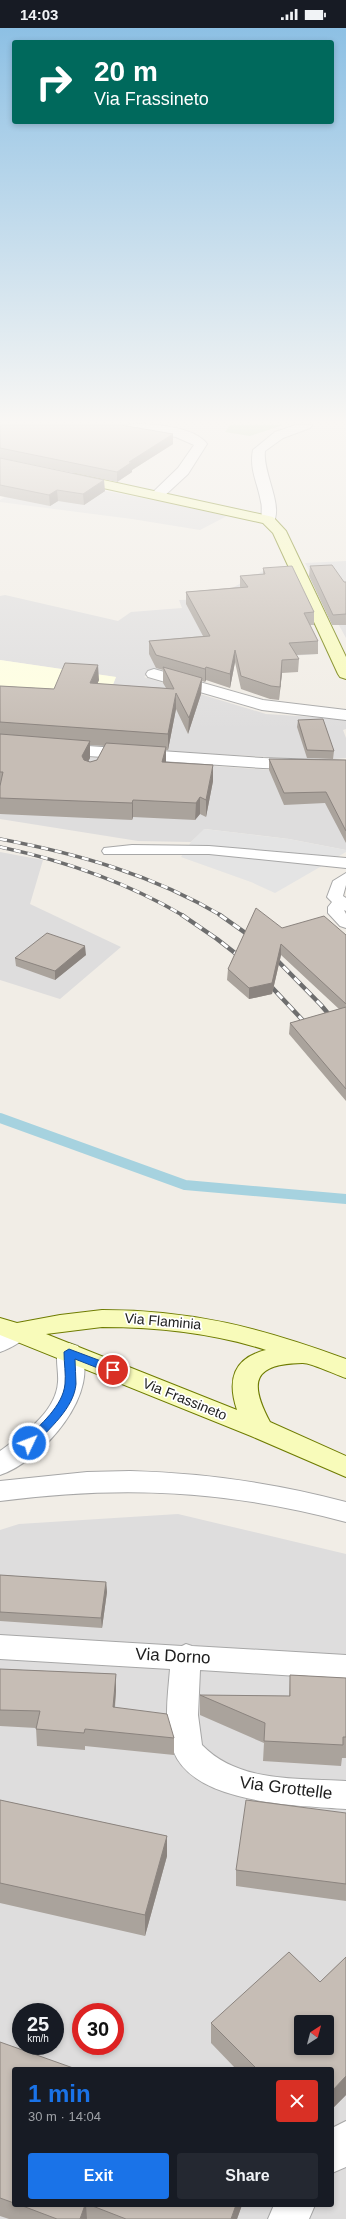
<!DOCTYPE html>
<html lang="en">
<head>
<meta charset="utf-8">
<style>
  body { margin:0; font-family:Arial,sans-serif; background:#242831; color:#f1f3f6; height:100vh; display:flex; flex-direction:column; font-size:15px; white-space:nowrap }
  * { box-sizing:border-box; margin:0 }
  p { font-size:13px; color:#9ea1a6 }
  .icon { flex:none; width:22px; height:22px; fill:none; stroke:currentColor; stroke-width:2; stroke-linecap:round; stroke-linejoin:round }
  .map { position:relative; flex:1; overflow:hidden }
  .sheet { position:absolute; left:12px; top:2039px; width:322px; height:140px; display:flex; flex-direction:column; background:#171b24; border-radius:4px; box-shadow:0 2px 6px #0003 }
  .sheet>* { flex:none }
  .hud { position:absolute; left:12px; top:12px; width:322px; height:84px; border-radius:4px; box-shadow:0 2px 6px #0003; background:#00695c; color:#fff; overflow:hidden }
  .needle { width:26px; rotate:36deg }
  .controls { position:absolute; left:294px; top:1987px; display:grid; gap:8px }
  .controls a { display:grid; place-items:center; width:40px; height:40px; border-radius:4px; background:#171b24; box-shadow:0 2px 6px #0003; font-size:20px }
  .speed { position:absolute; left:12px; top:1975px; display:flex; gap:8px; font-size:20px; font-weight:700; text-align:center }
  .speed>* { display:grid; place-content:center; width:52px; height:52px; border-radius:50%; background:#171b24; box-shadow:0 2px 6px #0003; line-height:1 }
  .speed small { font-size:10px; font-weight:400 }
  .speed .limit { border:6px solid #d22; background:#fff; color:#111 }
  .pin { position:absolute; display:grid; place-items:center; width:34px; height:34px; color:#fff; margin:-17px; border:2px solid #fff; border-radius:50%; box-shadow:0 1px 4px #0007 }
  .me { position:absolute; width:44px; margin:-22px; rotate:47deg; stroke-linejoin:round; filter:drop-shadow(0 0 3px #0008) }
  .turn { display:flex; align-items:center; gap:14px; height:84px; padding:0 16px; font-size:18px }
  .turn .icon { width:52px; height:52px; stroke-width:2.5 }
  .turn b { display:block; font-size:28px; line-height:34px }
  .round { display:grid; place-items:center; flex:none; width:42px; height:42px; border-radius:4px; background:#242831 }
  .summary { display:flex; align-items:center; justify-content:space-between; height:68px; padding:0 16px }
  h1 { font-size:24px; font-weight:700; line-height:30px; color:#1a73e8 }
  .action { display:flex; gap:8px; margin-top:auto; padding:8px 16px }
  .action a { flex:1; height:46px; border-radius:4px; background:#1a73e8; color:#fff; font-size:16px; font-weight:700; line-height:46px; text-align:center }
  .action a+a { background:#242831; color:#f1f3f6 }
  .status { display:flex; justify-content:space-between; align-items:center; height:28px; padding:0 20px; background:#171b24; direction:ltr }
  .status svg { height:11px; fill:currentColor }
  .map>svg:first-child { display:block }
</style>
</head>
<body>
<div class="status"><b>14:03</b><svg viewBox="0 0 49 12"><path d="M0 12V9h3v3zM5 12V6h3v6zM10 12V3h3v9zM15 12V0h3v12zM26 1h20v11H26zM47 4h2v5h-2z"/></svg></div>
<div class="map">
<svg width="346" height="2191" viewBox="0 0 346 2191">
  <rect width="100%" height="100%" fill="#f1ede6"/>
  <path fill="#dedddd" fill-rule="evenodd" d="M36,450L158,473L227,488L200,502L132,491L0,474V472Z
    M346,533V610L305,535Z
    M267,541L318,626L212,634L156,642L144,649L266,686L346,691V701L343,702L346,710V730L323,732L88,719L116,649L0,632V568L5,567L118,593L131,584L182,580L179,572L212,571Z
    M0,723L272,742L346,743V822L289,811L205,801L191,814L138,813L0,791Z
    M0,824L43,832L30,876L121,919L60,971L0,952Z
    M178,1486L346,1526V2191H0V1502L19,1496ZM21,1984H55V2018H21ZM81,1984H115V2018H81ZM301,1994H327V2020H301ZM14,2041H332V2177H14Z"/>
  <path fill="#ffffe1" d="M0,632L116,649L88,719L0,712Z"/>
  <path fill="#aad19a" d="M230,397H283L250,408L225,404Z"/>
  <path fill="#e4e4e4" d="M204,801L289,811L346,822V824L275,865L251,854L181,829L191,814Z"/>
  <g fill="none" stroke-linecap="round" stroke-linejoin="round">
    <path stroke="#a6d2df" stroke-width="10" d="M0,1090L185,1157L346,1171"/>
    <defs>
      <path id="lane" d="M132,817L209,818L346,830V840L209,826H104L102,823L104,820Z
        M346,845V857L343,868L346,870V883L344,882L346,886V900L340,898L328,885V879L332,874L327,869L333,853Z"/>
      <path id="street" d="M125,397C144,394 195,398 207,416L188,446L162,470L157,471L150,467L178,440L194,417L176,409L131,401Z
        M296,397H312L310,400L283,410L265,423C262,444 284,478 273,495H263C260,490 263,480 261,474C258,456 249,441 253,422L275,404Z
        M154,641L263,672L346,682V692L262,682L148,649L146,646L148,643Z
        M0,712L263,730L346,733V743L263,740L0,722Z
        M17,1296L26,1298L29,1304C23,1314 11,1320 0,1324V1303Z
        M69,1315L78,1318C105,1363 41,1434 0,1447V1423C22,1407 56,1385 58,1354C59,1342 54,1328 60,1318Z
        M130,1443C204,1445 275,1455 346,1474V1494C226,1462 123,1457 0,1473V1453L87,1444Z
        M0,1607L182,1618L186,1616L192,1618L346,1627V1651L200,1642L198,1687L202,1717C239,1755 297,1750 346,1753V1781C298,1777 193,1777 173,1722C163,1697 168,1667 170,1641L0,1631Z
        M346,2093V2139L332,2145V2100Z
        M274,2177H315L309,2191H268Z"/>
      <path id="secondary" d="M76,446L273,489L286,503L346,629V651L340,649L338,646L273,505L263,495L71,453L70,450L71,447Z
        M102,1282C193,1282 262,1300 346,1331V1350C336,1347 310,1334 302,1335C254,1336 248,1353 270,1394L346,1428V1449L251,1408L0,1307V1290L17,1295L60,1287ZM102,1299C158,1299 213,1305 266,1322C233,1330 227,1352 237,1382L46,1306Z"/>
    </defs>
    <use href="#lane" stroke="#a7a7a7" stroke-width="2"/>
    <use href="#street" stroke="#a7a7a7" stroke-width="2"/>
    <use href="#secondary" stroke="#6f7c02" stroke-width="2"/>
    <use href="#lane" fill="#fff" fill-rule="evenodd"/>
    <use href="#street" fill="#fff" fill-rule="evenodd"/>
    <use href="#secondary" fill="#f8fbba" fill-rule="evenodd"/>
    <defs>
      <path id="rail-far1" d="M0,811C79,826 153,847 222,888
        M0,819C66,833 126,854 184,888"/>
      <path id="rail" d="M182,887L217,911L244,932
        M220,887L254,911
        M272,927L321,977L346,1007
        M266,953L309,999"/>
    </defs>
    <use href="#rail-far1" stroke="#6e6e6e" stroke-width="3.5"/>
    <use href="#rail" stroke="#6e6e6e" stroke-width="4.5"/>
    <use href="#rail-far1" stroke="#fff" stroke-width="2.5" stroke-dasharray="7" stroke-linecap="butt"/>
    <use href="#rail" stroke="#fff" stroke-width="3" stroke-dasharray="8" stroke-linecap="butt"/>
  </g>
  <path fill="#aaa39c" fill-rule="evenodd" d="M0,397H124L173,416L132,442V444L117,454L0,430Z
    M0,430L105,463L84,477L58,473L50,478L0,468Z
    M310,538L344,554H346V597H332L309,548Z
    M263,540L314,584V597H310L318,613V626L296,627L299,631L298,644L282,645L279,672L270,671L241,661L235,634L230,660L206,652L205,654L202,653L201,666L188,706L176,681L168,722H166V734L213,753L206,789L200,786L195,792L133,789L132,792L0,786V658L54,661L99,652L97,656L166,660L163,655V642L156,640L149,626V613L203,608L186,576V564L240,559V548L263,546ZM90,717L105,718L97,732L90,734L88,733L90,730Z
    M298,692L334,723L333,731L307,730L297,699Z
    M269,731L346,732V815L325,775L284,777L269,742Z
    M282,900L346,907V1073L289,1006L290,995L339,981L281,927L272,966L249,971L227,952L228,941Z
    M86,927L55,952L16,938L15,930Z
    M0,1547L106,1554L107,1564L102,1600L0,1593Z
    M0,1641L116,1646V1663L115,1680L174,1710V1727L85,1718V1722L37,1718L36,1700L0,1698Z
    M290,1647L346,1650V1730H342L341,1738L263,1733L264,1715L200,1687V1667L289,1668Z
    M0,1772L167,1808V1828L145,1908L0,1875Z
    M346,1785V1873L236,1858V1842Z
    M346,1929V2067L332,2081V2041H236L211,2015V1995L320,1954Z
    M0,2014L14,2041V2177H242L237,2191H9L0,2188Z"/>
  <path fill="#8b847f" d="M173,406V416L132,442V444L117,454V444L129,434Z
    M104,452L105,463L84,477L83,466Z
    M57,462L58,473L50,478L49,467Z
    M235,622V634L230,660V646Z
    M282,632V645L279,672L280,659Z
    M98,637L99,652L91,671L90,655Z
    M206,639V652L205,654V641Z
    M202,650L201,666L188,706L189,690Z
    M176,665V681L168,722V706Z
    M90,713V730L83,744L82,728Z
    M166,719V735L162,734Z
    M213,737V753L206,789V772Z
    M200,769V786L195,792L196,775Z
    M133,772V789L132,792V775Z
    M281,916V927L272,966L249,971V960Z
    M85,918L86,927L55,952V943Z
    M106,1554L107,1564L102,1600L101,1590Z
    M116,1646V1663L113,1696V1679Z
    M167,1808V1828L145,1908V1887Z
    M346,2048V2067L332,2081V2063Z
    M85,2177H86L87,2191H80Z
    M236,2177H242L237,2191H231Z"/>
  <path fill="#c6bdb5" stroke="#8b847f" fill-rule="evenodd" d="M0,397H121L173,406L129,434H132L117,444L0,420Z
    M0,430L104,452L83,466L57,462L49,467L0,457Z
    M332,537L344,554H346V586L333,587L310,538Z
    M292,538L314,584L304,585L318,613L289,615L299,631L282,632L280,659L271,658L241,648L235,622L230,646L206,639L205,641L156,627L149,613L210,608L186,564L248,559L240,548L265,546L263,540Z
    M65,635L98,637L90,655L174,661L163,639L202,650L189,690L176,665L168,706L0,694V658L54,661Z
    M323,691L334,723L307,722L298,692Z
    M0,706L90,713L82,728L84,732L90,734L97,732L106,715L166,719L162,734L213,737L206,772L200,769L196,775L133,772L132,775L0,770V758L3,744H0Z
    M269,731L346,732V803L326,764L284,765Z
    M256,880L282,900L324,888L346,907V976L281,916L272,955L249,960L228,941Z
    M47,905L85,918L55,943L15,930Z
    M346,979V1061L290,995Z
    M0,1547L106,1554L101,1590L0,1584Z
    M0,1641L116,1646L113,1679L167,1686L174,1710L85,1701L84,1705L36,1701L40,1683L0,1682Z
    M290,1647L346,1650V1709H343V1717L264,1713L265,1695L200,1667L290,1668Z
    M0,1772L167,1808L145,1887L0,1855Z
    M246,1772L346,1785V1856L236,1842Z
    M289,1924L320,1954L346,1929V2048L332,2063V2041H257L211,1995ZM301,1994H327V2020H301Z
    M0,2014L76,2041H14V2175L0,2170Z
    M20,2177H85L80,2191H57Z
    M90,2177H236L231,2191H126Z"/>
  <linearGradient id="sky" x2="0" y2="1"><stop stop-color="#8dc0e4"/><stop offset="0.56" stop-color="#f9f7f4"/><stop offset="1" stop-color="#f9f7f4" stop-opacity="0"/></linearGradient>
  <rect width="346" height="703" fill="url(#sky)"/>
  <path fill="#1a73e8" stroke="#114b97" d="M69,1321L117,1339L118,1342L113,1346L75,1331C75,1339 76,1348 76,1356C74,1380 49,1401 33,1418H25L24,1415L25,1412C40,1397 63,1378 65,1356C66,1346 64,1335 64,1324Z"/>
  <g text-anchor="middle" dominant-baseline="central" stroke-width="3.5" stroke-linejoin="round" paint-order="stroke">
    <g font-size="14" fill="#202020" stroke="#fff">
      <text transform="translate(163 1293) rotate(5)">Via Flaminia</text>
      <text transform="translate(185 1371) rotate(22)">Via Frassineto</text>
    </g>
    <g font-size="17" fill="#202020" stroke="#fff">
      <text transform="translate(173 1628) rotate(3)">Via Dorno</text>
      <text transform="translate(286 1760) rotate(7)">Via Grottelle</text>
    </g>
  </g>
</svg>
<div class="controls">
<a><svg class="needle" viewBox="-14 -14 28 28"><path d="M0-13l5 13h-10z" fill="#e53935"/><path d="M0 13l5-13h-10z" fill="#9ea1a6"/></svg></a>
</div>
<div class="speed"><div>25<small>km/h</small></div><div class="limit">30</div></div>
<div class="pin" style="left:113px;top:1342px;background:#d93025"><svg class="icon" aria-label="arrive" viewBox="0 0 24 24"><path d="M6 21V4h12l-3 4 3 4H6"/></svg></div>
<svg class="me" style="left:29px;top:1415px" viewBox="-20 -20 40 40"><circle r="17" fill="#1a73e8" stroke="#fff" stroke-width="3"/><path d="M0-11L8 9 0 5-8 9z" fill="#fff"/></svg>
<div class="hud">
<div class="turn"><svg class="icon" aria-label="right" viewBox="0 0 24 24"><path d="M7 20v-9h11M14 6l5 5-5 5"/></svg><div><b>20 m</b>Via Frassineto</div></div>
</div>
<section class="sheet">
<div class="summary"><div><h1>1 min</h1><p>30 m · 14:04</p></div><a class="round" style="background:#d93025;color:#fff"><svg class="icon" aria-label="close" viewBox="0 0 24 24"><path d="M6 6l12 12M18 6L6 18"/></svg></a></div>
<div class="action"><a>Exit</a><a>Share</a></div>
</section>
</div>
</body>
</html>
